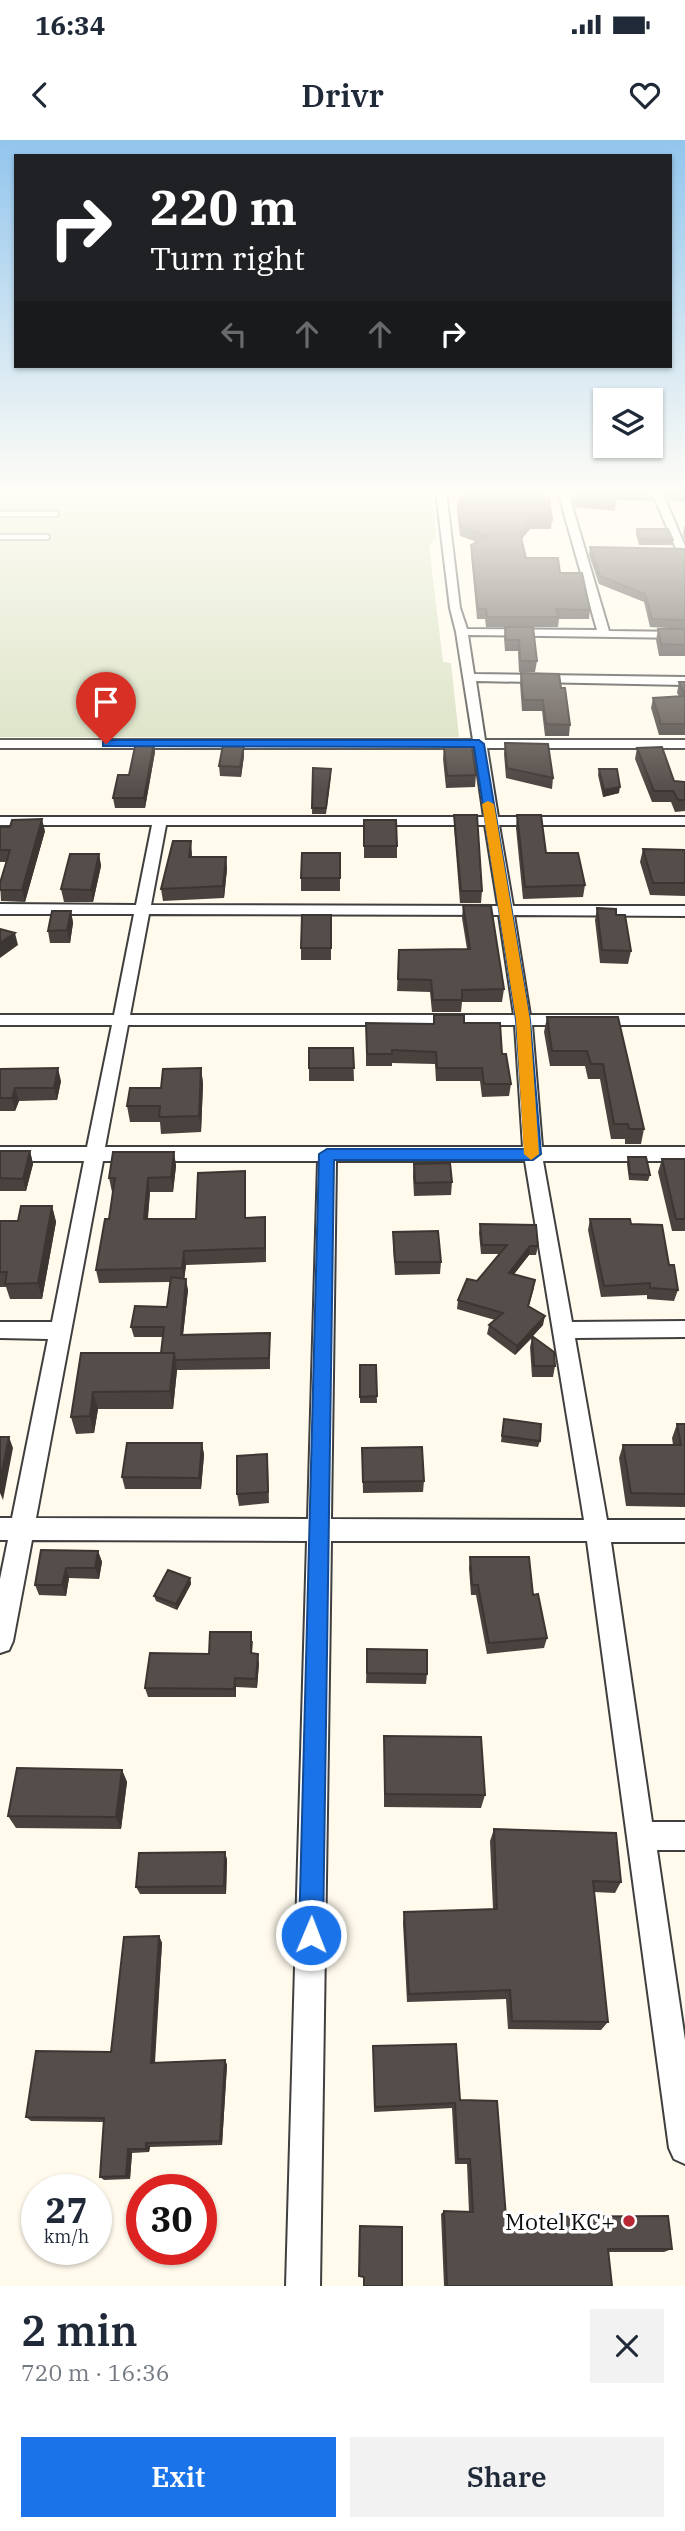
<!DOCTYPE html>
<html lang="en">
<head>
<meta charset="utf-8">
<style>
  body { margin:0; font-family:"IBM Plex Serif",serif; background:#f2f2f3; color:#1f2937; height:100vh; display:flex; flex-direction:column; font-size:26px; white-space:nowrap }
  * { box-sizing:border-box; margin:0 }
  p { font-size:23px; color:#747a83 }
  .icon { flex:none; width:38px; height:38px; fill:none; stroke:currentColor; stroke-width:2; stroke-linecap:round; stroke-linejoin:round }
  .map { position:relative; height:2146px; overflow:hidden }
  .details { display:flex; flex-direction:column; background:#fff; flex:1 }
  .details>* { flex:none }
  .guide { position:absolute; left:14px; top:14px; width:658px; height:214px; border-radius:0px; box-shadow:0 2px 5px #0004; background:#202124; color:#fff; overflow:hidden }
  .controls { position:absolute; left:593px; top:248px; display:grid; gap:14px }
  .controls a { display:grid; place-items:center; width:70px; height:70px; border-radius:0px; background:#fff; box-shadow:0 2px 5px #0004; font-size:35px }
  .speed { position:absolute; left:21px; top:2034px; display:flex; gap:14px; font-size:35px; font-weight:700; text-align:center }
  .speed>* { display:grid; place-content:center; width:91px; height:91px; border-radius:50%; background:#fff; box-shadow:0 2px 5px #0004; line-height:1 }
  .speed small { font-size:18px; font-weight:400 }
  .speed .limit { border:10px solid #d22; background:#fff; color:#111 }
  .pin { position:absolute; display:grid; place-items:center; width:60px; height:60px; color:#fff; margin:-72px -30px; border-radius:50% 50% 50% 0; rotate:-45deg; box-shadow:0 0 7px #0007 }
  .pin .icon { rotate:45deg }
  .me { position:absolute; width:77px; margin:-38px; rotate:1deg; stroke-linejoin:round; filter:drop-shadow(0 0 5px #0008) }
  .turn { display:flex; align-items:center; gap:24px; height:147px; padding:0 21px; font-size:32px }
  .turn .icon { width:91px; height:91px; stroke-width:2.5 }
  .turn b { display:block; font-size:49px; line-height:60px }
  .lanes { display:flex; align-items:center; height:66px; padding:0 21px; background:#0003; justify-content:center; gap:35px; direction:ltr }
  .lanes .off { opacity:.35 }
  .round { display:grid; place-items:center; flex:none; width:74px; height:74px; border-radius:0px; background:#f2f2f3 }
  .headline { display:flex; align-items:center; justify-content:space-between; height:119px; padding:0 21px }
  h1 { font-size:42px; font-weight:600; line-height:52px }
  .primary-button { display:flex; gap:14px; margin-top:auto; padding:14px 21px }
  .primary-button a { flex:1; height:80px; border-radius:0px; background:#1a73e8; color:#fff; font-size:28px; font-weight:600; line-height:80px; text-align:center }
  .primary-button a+a { background:#f2f2f3; color:#1f2937 }
  .status { display:flex; justify-content:space-between; align-items:center; height:49px; padding:0 35px; background:#fff; direction:ltr }
  .status svg { height:19px; fill:currentColor }
  header { display:flex; justify-content:space-between; align-items:center; height:91px; padding:0 21px; background:#fff; font-size:32px; font-weight:600 }
  .map>svg:first-child { display:block }
</style>
</head>
<body>
<div class="status"><b>16:34</b><svg viewBox="0 0 49 12"><path d="M0 12V9h3v3zM5 12V6h3v6zM10 12V3h3v9zM15 12V0h3v12zM26 1h20v11H26zM47 4h2v5h-2z"/></svg></div>
<header><svg class="icon" aria-label="back" viewBox="0 0 24 24"><path d="M15 5l-7 7 7 7"/></svg>Drivr<svg class="icon" aria-label="heart" viewBox="0 0 24 24"><path d="M12 20l-8-8c-3-5 5-10 8-4 3-6 11-1 8 4z"/></svg></header>
<div class="map">
<svg width="685" height="2146" viewBox="0 0 685 2146">
  <rect width="100%" height="100%" fill="#fffaec"/>
  <path fill="#d6dfbe" d="M0,353H433L436,398L429,406L443,522L451,523L459,597H0Z"/>
  <g fill="none" stroke-linecap="round" stroke-linejoin="round">
    <defs>
      <path id="lane" d="M0,374H56
        M0,397H47"/>
      <path id="street" d="M436,352H446L460,468L467,489L597,490L558,352H568L609,491L685,492V498L468,495L474,534L685,537V545L476,541L485,600H685V608H487L498,677H685V685H499L513,766H685V776L514,775L530,875H685V885H532L542,1007H685V1021H543L572,1182L685,1181V1197L575,1198L607,1380H685V1402H611L652,1682H685V1710H657L685,1900V2024L674,2019L669,2008L587,1401H331L320,2146H286L307,1401L32,1400L13,1501L9,1510L0,1513V1439L8,1400H0V1378H12L48,1199L0,1198V1182H52L84,1021H0V1007H87L112,885H0V875H114L134,774H0V764L136,765L152,685H0V677H484L474,608H0V600H473L456,492L450,468ZM166,685H485L498,766L151,765ZM149,774L499,775L514,875H130ZM128,885H515L523,1007H105ZM103,1021H318L308,1379L36,1378ZM336,1021H525L584,1380L331,1379Z
        M652,352H662L685,406V413L677,411Z"/>
    </defs>
    <use href="#lane" stroke="#3f3f3f" stroke-width="7"/>
    <use href="#street" stroke="#3f3f3f" stroke-width="4"/>
    <use href="#lane" stroke="#fff" stroke-width="5"/>
    <use href="#street" fill="#fff" fill-rule="evenodd"/>
  </g>
  <path fill="#49423f" d="M459,352H548L552,380L551,389H530L522,399L526,418L560,433L590,470L589,479H559L558,487H486L485,479H477L471,415V405L477,402L460,396L457,370L458,361L460,362Z
    M571,352H653L654,355L653,361L615,360L616,364L615,371L575,367Z
    M663,352H685V362L669,361Z
    M684,386H685V400L683,394Z
    M637,389L673,400L672,405H639L636,394Z
    M590,407L685,409V489L650,487L644,462L599,444L589,415Z
    M505,487H533L537,521L535,532H519L518,511H505L504,498Z
    M658,489H685V516H659L656,500Z
    M521,533L561,548L570,585L569,596H545L542,571H522L520,544Z
    M679,542H685V595H659L651,568L653,558L679,556L677,553Z
    M154,602L155,612L145,668H115L113,658Z
    M505,603L553,638L552,649L506,638L504,614Z
    M244,606V616L241,637L220,636L219,626Z
    M444,607L476,635L475,647L446,648L443,619Z
    M637,608L674,641L685,642V671L675,672L671,662H652L635,619Z
    M313,628L331,635L326,674H312Z
    M599,629L619,653L603,657L598,635Z
    M454,675L482,751L481,763H460L454,688Z
    M517,675L546,713L585,745L583,757L523,759L516,688Z
    M364,680L397,706V718H364Z
    M0,687L45,691L25,762L1,761L0,743L7,722H0Z
    M643,709L685,710V756L650,755L640,722Z
    M340,713V751H301V738Z
    M99,714L101,726L93,762H64L61,749Z
    M192,714L191,717H226L227,729L224,758L163,761L161,749Z
    M463,765L504,849L502,862H462L461,872H432L430,852L397,851L399,810L467,809L462,778Z
    M597,768L616,775L631,811L628,824L600,823L595,780Z
    M71,771L73,783L70,803H50L48,791Z
    M331,775V820H301V808Z
    M434,875L464,883L502,914L511,944L509,956L482,957L480,941H436L435,924L392,923V926H366V883L433,884Z
    M547,877H618L644,989L641,1004H625V999H611L600,939H588L585,926H550L544,892Z
    M353,908L354,941H309V928Z
    M201,928L203,944L201,992L161,994L160,982H130L127,966Z
    M0,929L61,941L57,960L19,961L15,971H0Z
    M0,1011H30L33,1024L26,1051H0Z
    M174,1012L176,1026L173,1052H150L148,1079H196L245,1031L246,1078L265,1077L266,1091V1122L186,1125L184,1139L188,1150L183,1194L270,1193V1229L177,1230L173,1269H98L94,1293L76,1294L71,1277L81,1213H161L163,1197H134L131,1187L167,1167L170,1142L99,1143L96,1130L109,1079L113,1052H112L109,1038Z
    M628,1017L650,1035L648,1041L629,1040L627,1024Z
    M662,1019H685V1091H672L658,1032Z
    M414,1024L452,1042L451,1055L414,1056L413,1036Z
    M52,1066L56,1082L42,1159H10L6,1147H0V1081H18Z
    M590,1079L631,1084L669,1125L678,1150L674,1161L647,1159V1155L601,1157L588,1090Z
    M480,1084L538,1106L536,1115H529L514,1134L534,1148L529,1166L543,1185L533,1196L555,1226L553,1237H532L530,1207L532,1198L515,1215L487,1194L489,1185L495,1180L457,1169L458,1160L477,1141L500,1114H481L479,1093Z
    M393,1092L441,1122L440,1134L395,1135L393,1104Z
    M360,1225H376L377,1263H360Z
    M504,1279L540,1301L538,1307L501,1302Z
    M677,1284H685V1367L626,1366L619,1318L623,1305H673L672,1298Z
    M202,1303L204,1315L201,1349H125L122,1337Z
    M362,1308L424,1341L423,1352L363,1353Z
    M268,1325L269,1363L239,1366L237,1354Z
    M41,1410L98,1411L102,1422L99,1439L69,1438L66,1456L39,1455L35,1445Z
    M470,1417L547,1498L544,1508L487,1514L476,1455H471L469,1428Z
    M190,1438L191,1444L177,1470L156,1461L154,1456Z
    M253,1501L252,1514L259,1523L257,1548L236,1547V1557H148L145,1548L209,1514Z
    M367,1509L427,1534L426,1544L366,1543Z
    M384,1596L485,1655L481,1668L384,1667Z
    M122,1630L127,1642L121,1689L16,1688L8,1676Z
    M494,1689L621,1742L615,1753L594,1752L608,1882L601,1890L508,1889L506,1859L407,1862L403,1783L404,1772L493,1769L490,1701Z
    M225,1712L227,1720L226,1754H140L136,1747Z
    M159,1796L162,1803L155,1923L225,1920L227,1925L222,2005L150,2007L149,2012L132,2013L130,2039L104,2040L100,2037L104,1982L31,1981L26,1977L111,1912Z
    M373,1906L460,1960L506,2077L672,2109L664,2112H608L612,2146H444L441,2074L444,2071L469,2072L467,2024H455L452,1968L374,1972Z"/>
  <path fill="#3c3633" d="M531,379L530,389L519,402L520,393Z
    M154,602L155,612L145,668L144,658Z
    M244,606V616L241,637L240,627Z
    M620,647L619,653L603,657L604,650Z
    M42,679L45,691L25,762L22,750Z
    M191,701L192,714L190,729L189,717Z
    M99,714L101,726L93,762L91,750Z
    M226,717L227,729L224,758L223,746Z
    M71,771L73,783L70,803L67,790Z
    M15,793L18,805L0,818V803Z
    M58,928L61,941L57,960L54,948Z
    M201,928L203,944L201,992L199,976Z
    M15,948L19,961L15,971L12,958Z
    M30,1011L33,1024L26,1051L23,1039Z
    M174,1012L176,1026L173,1052L171,1037Z
    M245,1031L246,1045V1092L245,1078Z
    M148,1038L150,1052L146,1093L144,1079Z
    M52,1066L56,1082L42,1159L38,1143Z
    M530,1106L529,1115L508,1142L509,1133Z
    M184,1111L186,1125L184,1142L182,1128Z
    M186,1139L188,1150L182,1205L181,1195Z
    M545,1176L543,1185L515,1215L517,1206Z
    M174,1213L177,1230L173,1269L170,1251Z
    M93,1252L98,1269L94,1293L90,1276Z
    M9,1297L13,1308L3,1360L0,1353V1341Z
    M202,1303L204,1315L201,1349L199,1338Z
    M98,1411L102,1422L99,1439L95,1428Z
    M66,1428L69,1438L66,1456L62,1445Z
    M190,1438L191,1444L177,1470L176,1464Z
    M258,1514L259,1523L257,1548L256,1539Z
    M235,1538L236,1547V1557L234,1549Z
    M122,1630L127,1642L121,1689L116,1677Z
    M225,1712L227,1720L226,1754L224,1746Z
    M159,1796L162,1803L154,1928L151,1923Z
    M225,1920L227,1925L222,2005L220,2001Z
    M146,2003L150,2007L149,2012L146,2009Z
    M128,2009L132,2013L130,2039L126,2036Z"/>
  <path fill="#554d49" stroke="#3c3633" stroke-width="2" d="M461,352H548L552,380L531,379L520,393L526,418H558L560,433H582L590,470L556,469L559,477H487L486,469H478L471,405L487,396L460,386L458,361L463,364Z
    M573,352H653L654,355L613,354L616,364L576,361Z
    M668,352H685V355H670Z
    M637,389H668L673,400L639,399Z
    M590,407L685,409V480L652,479L645,454L600,436Z
    M505,487H533L537,521H520L519,500H506Z
    M658,489H685V505L661,504Z
    M521,533L559,534L561,548H565L570,585L546,584L543,560H523Z
    M679,542H685V584H661L653,558L685,556Z
    M136,602H154L144,658H113L118,635H129Z
    M505,603L548,604L553,638L507,628Z
    M223,605L244,606L240,627L219,626Z
    M444,607H472L476,635L447,636Z
    M662,607L674,641L685,642V660H678L673,651H654L637,608Z
    M313,628L331,629L326,668H312Z
    M599,629H617L620,647L604,650Z
    M454,675H477L482,751H461Z
    M517,675H541L546,713H578L585,745L525,747Z
    M42,679L22,750H0V743L10,710H0V687H10L12,680Z
    M364,680H396L397,706H364Z
    M173,701H191L189,717H226L223,746L161,749Z
    M643,709L685,710V743H653Z
    M302,713H340V738H301Z
    M70,714H99L91,750L61,749Z
    M463,765L491,766L504,849L462,850V860H433L431,840L398,839L399,810L470,809Z
    M597,768L616,769V775H625L631,811L602,810Z
    M52,771H71L67,790L48,791Z
    M302,775H331V808H301Z
    M0,789L15,793L0,803Z
    M434,875H464V883H500L502,914H506L511,944H484L482,928H437L436,912L392,910V914H367L366,883L434,884Z
    M547,877H618L644,989H629L628,984H614L603,924H591L587,911H552Z
    M309,908H353L354,928H309Z
    M58,928L54,948H15L12,958H0V929Z
    M201,928L199,976L159,977L160,966H127L130,948H161L163,929Z
    M0,1011H30L23,1039L0,1038Z
    M113,1012H174L171,1037L148,1038L144,1079H196L198,1033L245,1031V1078L265,1077V1108L184,1111L182,1128L96,1130L105,1079H109L115,1038H109Z
    M628,1017H646L650,1035L630,1034Z
    M662,1019H685V1079H676Z
    M450,1023L452,1042L415,1043L414,1024Z
    M21,1066H52L38,1143L5,1144L7,1132H0V1081H18Z
    M590,1079H630L631,1084L662,1085L669,1125H674L678,1150L650,1148V1143L604,1146Z
    M480,1084L536,1085L538,1106H530L509,1133L535,1140L528,1166L545,1176L517,1206L489,1185L503,1173L458,1160L467,1139L477,1141L507,1105H482Z
    M438,1091L441,1122H395L393,1092Z
    M171,1137L186,1139L181,1195L270,1193L269,1218L175,1220L174,1213H161L164,1187H131L135,1166L167,1167Z
    M532,1196L554,1212L555,1226H534Z
    M81,1213H174L170,1251L93,1252L90,1276L71,1277Z
    M360,1225H376L377,1256L360,1257Z
    M504,1279L541,1284L540,1301L502,1296Z
    M677,1284H685V1354L631,1353L623,1305H681Z
    M0,1297H9L0,1341Z
    M127,1303H202L199,1338L122,1337Z
    M422,1307L424,1341L363,1342L362,1308Z
    M267,1314L268,1352L237,1354V1316Z
    M41,1410L98,1411L95,1428H66L62,1445H35Z
    M470,1417H529L533,1455L538,1454L547,1498L489,1503L478,1445H472Z
    M168,1430L190,1438L176,1464L154,1456Z
    M210,1492H251V1513L258,1514L256,1539L235,1538L234,1549L145,1548L150,1513L209,1514Z
    M367,1509L427,1510V1534L367,1533Z
    M384,1596L481,1597L485,1655L385,1654Z
    M17,1628L122,1630L116,1677L8,1676Z
    M494,1689L616,1693L621,1742L593,1741L608,1882L512,1881L510,1850L409,1854L404,1772L497,1769Z
    M225,1712L224,1746L136,1747L139,1713Z
    M159,1796L151,1923L225,1920L220,2001L146,2003V2009H128L126,2036L100,2037L104,1978L26,1977L36,1911L111,1912L124,1797Z
    M456,1904L460,1960L497,1961L506,2077L668,2076L672,2109H608L612,2146H447L444,2071L473,2072L470,2019H458L455,1963L375,1967L373,1906Z
    M360,2086L402,2087V2146H364V2137L359,2136Z"/>
  <linearGradient id="sky" x2="0" y2="1"><stop stop-color="#92c5ed"/><stop offset="0.54" stop-color="#fffdf6"/><stop offset="1" stop-color="#fffdf6" stop-opacity="0"/></linearGradient>
  <rect width="685" height="652" fill="url(#sky)"/>
  <path fill="#1a73e8" stroke="#114b97" stroke-width="2" d="M106,600H479L484,604L530,880L541,1014L533,1020H334L323,1795L319,1803L311,1807L302,1803L299,1795L319,1014L327,1009H525L516,880L474,607L103,606V601Z"/>
  <path fill="#f59e0b" d="M488,661L494,664L530,880L539,1014L531,1020L524,1014L516,880L482,664Z"/>
  <circle fill="#b82834" stroke="#fff" stroke-width="2.5" cx="629" cy="2081" r="7"/>
  <g text-anchor="middle" dominant-baseline="central" stroke-width="7" stroke-linejoin="round" paint-order="stroke">
    <g font-size="23" fill="#0c0c0c" stroke="#fff" text-anchor="end">
      <text x="615" y="2081">Motel KC+</text>
    </g>
  </g>
</svg>
<div class="controls">
<a><svg class="icon" aria-label="layers" viewBox="0 0 24 24"><path d="M12 4l9 5-9 5-9-5zM3 14l9 5 9-5"/></svg></a>
</div>
<div class="speed"><div>27<small>km/h</small></div><div class="limit">30</div></div>
<div class="pin" style="left:106px;top:604px;background:#d93025"><svg class="icon" aria-label="arrive" viewBox="0 0 24 24"><path d="M6 21V4h12l-3 4 3 4H6"/></svg></div>
<svg class="me" style="left:311px;top:1795px" viewBox="-20 -20 40 40"><circle r="17" fill="#1a73e8" stroke="#fff" stroke-width="3"/><path d="M0-11L8 9 0 5-8 9z" fill="#fff"/></svg>
<div class="guide">
<div class="turn"><svg class="icon" aria-label="right" viewBox="0 0 24 24"><path d="M7 20v-9h11M14 6l5 5-5 5"/></svg><div><b>220 m</b>Turn right</div></div>
<div class="lanes"><svg class="icon off" aria-label="left" viewBox="0 0 24 24"><path d="M17 20v-9H6M10 6l-5 5 5 5"/></svg><svg class="icon off" aria-label="ahead" viewBox="0 0 24 24"><path d="M12 20V5M6 11l6-6 6 6"/></svg><svg class="icon off" aria-label="ahead" viewBox="0 0 24 24"><path d="M12 20V5M6 11l6-6 6 6"/></svg><svg class="icon" aria-label="right" viewBox="0 0 24 24"><path d="M7 20v-9h11M14 6l5 5-5 5"/></svg></div>
</div>
</div>
<section class="details">
<div class="headline"><div><h1>2 min</h1><p>720 m · 16:36</p></div><a class="round"><svg class="icon" aria-label="close" viewBox="0 0 24 24"><path d="M6 6l12 12M18 6L6 18"/></svg></a></div>
<div class="primary-button"><a>Exit</a><a>Share</a></div>
</section>
</body>
</html>
